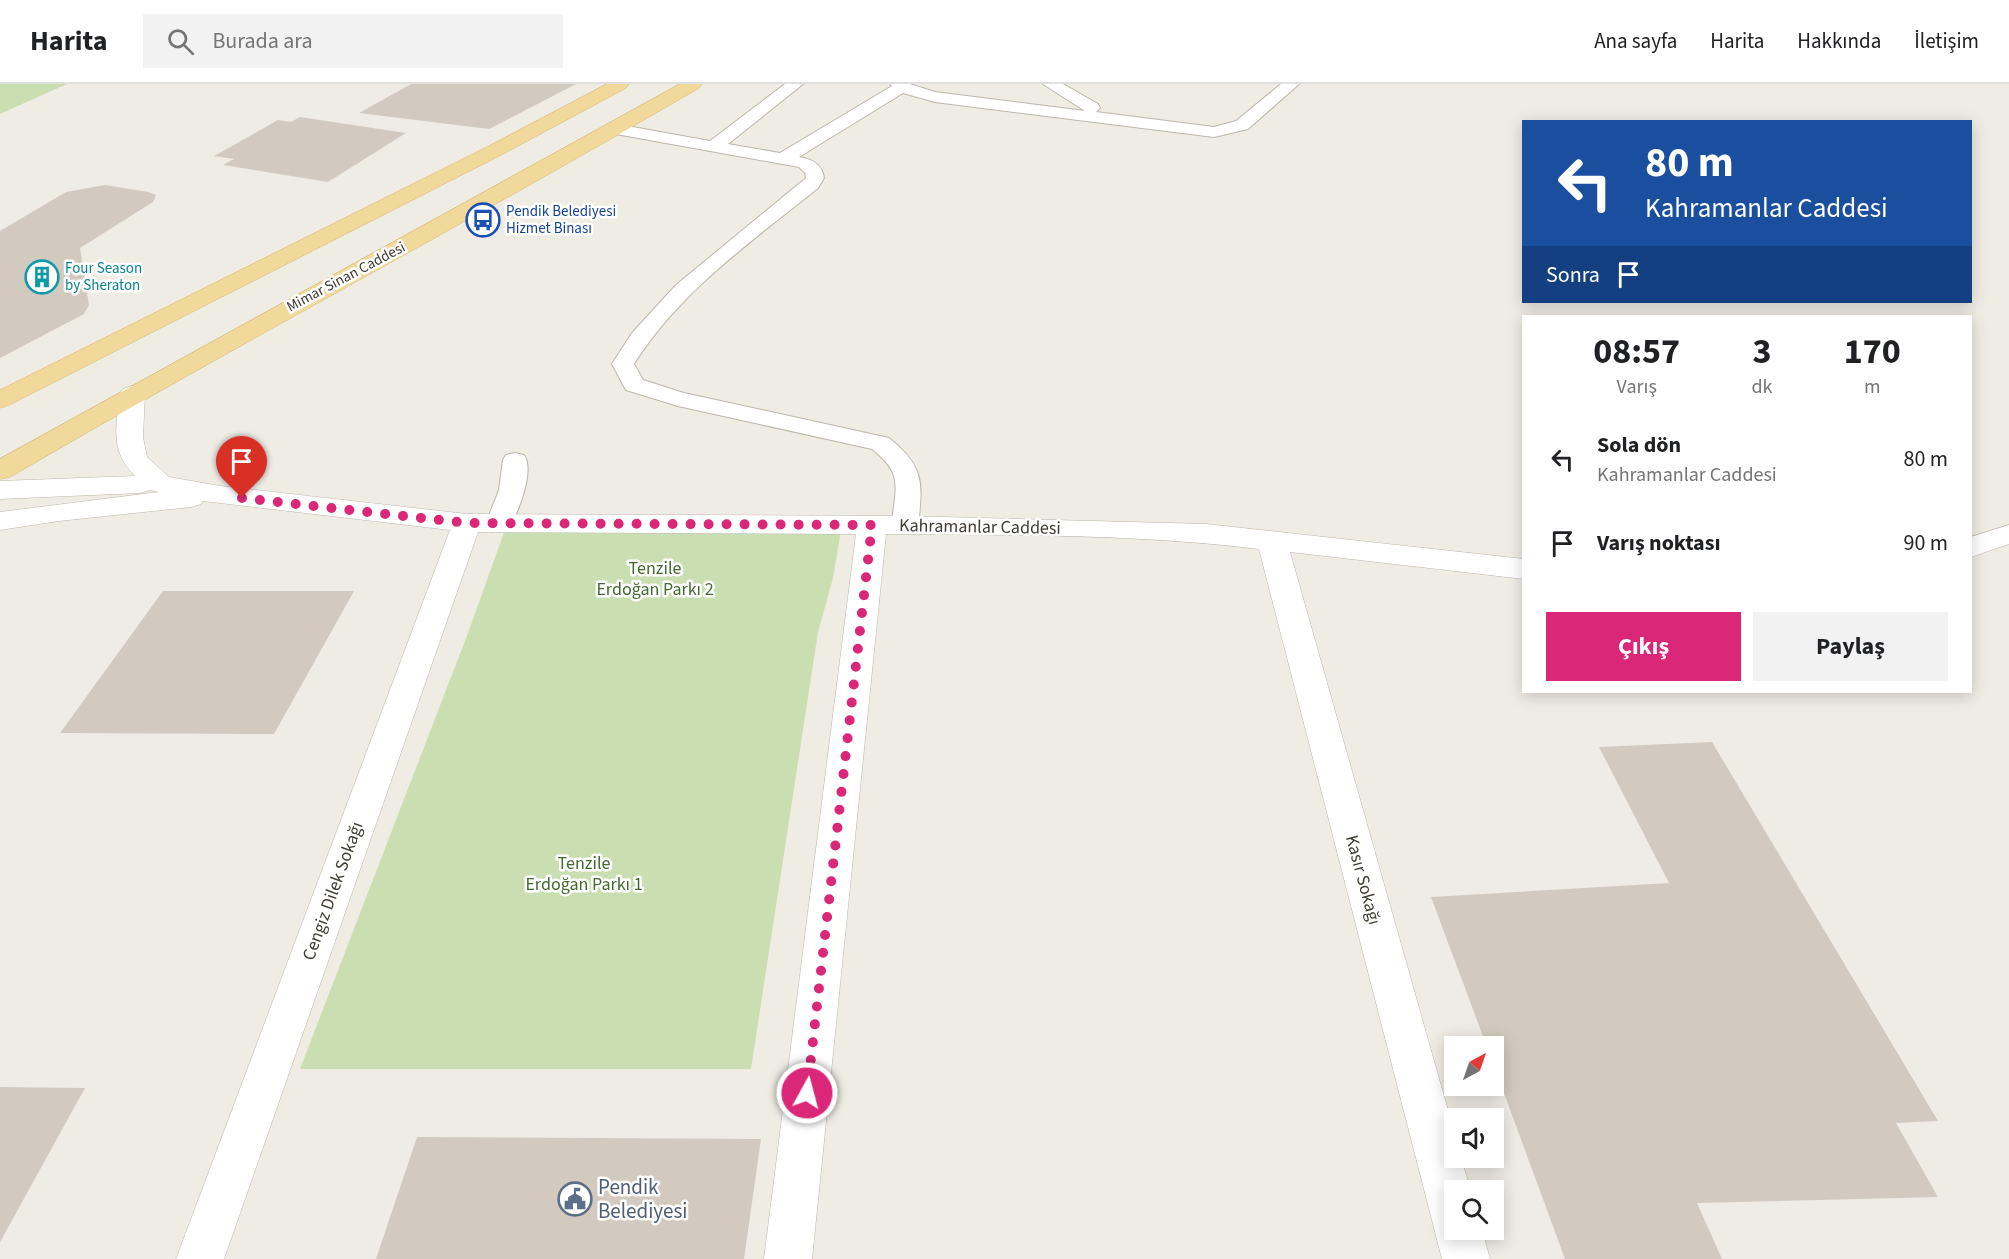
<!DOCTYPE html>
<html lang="tr">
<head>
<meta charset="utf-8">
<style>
  body { margin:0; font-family:"Source Sans 3",sans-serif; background:#f2f2f2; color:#202124; height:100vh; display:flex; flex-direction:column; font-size:22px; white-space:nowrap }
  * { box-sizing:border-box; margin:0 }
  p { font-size:20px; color:#757577 }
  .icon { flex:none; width:33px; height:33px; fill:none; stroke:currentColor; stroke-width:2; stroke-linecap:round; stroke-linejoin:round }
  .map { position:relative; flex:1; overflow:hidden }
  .details { position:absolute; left:1522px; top:231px; width:450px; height:378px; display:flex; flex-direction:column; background:#fff; border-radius:0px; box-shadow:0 3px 15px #0003 }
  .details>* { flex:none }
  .banner { position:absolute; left:1522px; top:36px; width:450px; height:183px; border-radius:0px; box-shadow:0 3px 15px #0003; background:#1a4fa0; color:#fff; overflow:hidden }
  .needle { width:39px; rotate:40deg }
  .fabs { position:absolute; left:1444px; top:952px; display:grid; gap:12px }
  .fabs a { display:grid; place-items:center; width:60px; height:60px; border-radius:0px; background:#fff; box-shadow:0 3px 15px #0003; font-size:30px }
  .pin { position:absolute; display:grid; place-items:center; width:51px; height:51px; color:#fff; margin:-62px -26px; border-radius:50% 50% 50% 0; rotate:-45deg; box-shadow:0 0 6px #0007 }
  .pin .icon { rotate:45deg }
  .me { position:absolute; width:66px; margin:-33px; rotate:7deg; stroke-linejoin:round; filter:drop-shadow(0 0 4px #0008) }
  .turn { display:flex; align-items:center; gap:21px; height:126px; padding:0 24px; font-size:27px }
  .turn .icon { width:78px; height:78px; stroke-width:2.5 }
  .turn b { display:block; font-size:42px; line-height:51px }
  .then { display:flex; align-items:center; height:57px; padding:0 24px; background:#0003; gap:12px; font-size:22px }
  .eta { display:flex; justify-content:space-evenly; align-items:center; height:102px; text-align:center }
  .eta b { font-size:36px; font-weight:700; line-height:42px }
  .primary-button { display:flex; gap:12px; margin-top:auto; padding:12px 24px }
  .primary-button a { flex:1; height:69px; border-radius:0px; background:#db2777; color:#fff; font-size:24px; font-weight:700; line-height:69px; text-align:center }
  .primary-button a+a { background:#f2f2f2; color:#202124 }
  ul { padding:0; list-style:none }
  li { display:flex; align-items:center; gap:18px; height:84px; padding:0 24px }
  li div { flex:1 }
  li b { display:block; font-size:22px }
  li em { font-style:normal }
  header { display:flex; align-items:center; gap:36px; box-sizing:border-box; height:84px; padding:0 30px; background:#fff; border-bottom:2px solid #e0e0e0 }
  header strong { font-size:28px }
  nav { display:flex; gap:33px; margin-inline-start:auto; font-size:21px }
  .search { width:420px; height:54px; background:#f2f2f2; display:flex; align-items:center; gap:15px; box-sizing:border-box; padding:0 21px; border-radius:0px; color:#757577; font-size:22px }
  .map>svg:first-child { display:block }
</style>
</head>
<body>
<header>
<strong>Harita</strong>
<div class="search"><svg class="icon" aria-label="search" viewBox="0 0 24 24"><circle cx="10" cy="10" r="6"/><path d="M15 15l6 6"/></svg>Burada ara</div>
<nav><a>Ana sayfa</a><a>Harita</a><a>Hakkında</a><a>İletişim</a></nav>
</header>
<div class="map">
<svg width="2009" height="1175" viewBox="0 0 2009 1175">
  <rect width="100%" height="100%" fill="#efece4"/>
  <path fill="#cadfb1" d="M0,0H67L0,30Z
    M507,440L842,441L833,494L818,548L751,985H300L468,549Z"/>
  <path fill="#d2cabe" d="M411,0H576L489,45L359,29Z
    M300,33L406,49L328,98L223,81L234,75L214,72L278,36L291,38Z
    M105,101L148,108L156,111L153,118L80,164L89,221L84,230L0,274V147L66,108Z
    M163,507H354L274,650L60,649Z
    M1712,658L1938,1037L1896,1039L1938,1113L1697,1119L1722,1175H1565L1494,982V963H1487L1431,813L1669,799L1599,663Z
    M0,1003L85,1004L0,1158Z
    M417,1053L761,1055L744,1175H376Z"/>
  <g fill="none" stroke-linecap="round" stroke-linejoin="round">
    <defs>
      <path id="service" d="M785,0H803L728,60L780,69L892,2L890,0H910L935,8L1085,27L1043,0H1063L1098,20L1100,24L1096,28L1214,43L1236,37L1281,0H1299L1248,45L1214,53L935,18L903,9L799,73C812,75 822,80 824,94L818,104C751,158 680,207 634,280L643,296L684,309L889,354C924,382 923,398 918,441L914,447L905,449L896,447C891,440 892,436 893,429C898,396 898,386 872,365L678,322L626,306L612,280L632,249L676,201L806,94L805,89L799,83L616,50L610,49L607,45L610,41L616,40L710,57Z
        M515,369L524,371C535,386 518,430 508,445L499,447L490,445L486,439L499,406L503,376L506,371Z"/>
      <path id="minor" d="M132,302L141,305L145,310L143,353L147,373L169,393L220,402L467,430L905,432L1206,440L1524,475V495L1290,468L1455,1051V1074H1461L1471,1107H1455V1146H1482L1490,1175H1442L1259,465C1136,450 1010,451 886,450L812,1175H764L856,450L478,448L224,1175H176L450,446L203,417L201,420L191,423L59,437L0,446V428L159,408L150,406L140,409L0,415V397L135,392C109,366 117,343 119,310L123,305Z
        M2009,441V460L1971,473V453Z"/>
      <path id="primary" d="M607,0H629L626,4L501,71L9,321L0,324V306L487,63Z
        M680,0H702L699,4C471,137 238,260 10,393L0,395V375Z"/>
    </defs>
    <use href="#service" stroke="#bcb6ab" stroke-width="2"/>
    <use href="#minor" stroke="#bcb6ab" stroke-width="1"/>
    <use href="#primary" stroke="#d3b66e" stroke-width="1"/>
    <use href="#service" fill="#fff" fill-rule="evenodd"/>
    <use href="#minor" fill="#fff" fill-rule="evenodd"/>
    <use href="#primary" fill="#f1d99b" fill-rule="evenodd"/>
  </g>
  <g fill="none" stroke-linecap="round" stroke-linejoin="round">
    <path stroke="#db2777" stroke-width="10" stroke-dasharray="0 18" d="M242,414L467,439L872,441L807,1009"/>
  </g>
  <defs>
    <symbol id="bus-ring" viewBox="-11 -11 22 22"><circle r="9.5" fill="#fff" stroke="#1a4fb4" stroke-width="1.5"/><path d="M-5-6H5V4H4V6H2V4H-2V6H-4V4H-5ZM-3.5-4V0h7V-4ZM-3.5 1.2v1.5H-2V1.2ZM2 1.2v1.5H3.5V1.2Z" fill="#1a4fb4"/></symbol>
    <symbol id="building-ring" viewBox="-11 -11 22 22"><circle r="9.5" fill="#fff" stroke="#0f9aa8" stroke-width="1.5"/><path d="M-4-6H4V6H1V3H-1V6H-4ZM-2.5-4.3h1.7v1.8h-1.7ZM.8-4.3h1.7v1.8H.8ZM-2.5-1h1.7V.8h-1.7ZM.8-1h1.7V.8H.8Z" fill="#0f9aa8"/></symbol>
    <symbol id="civic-ring" viewBox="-11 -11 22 22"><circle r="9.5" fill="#fff" stroke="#5c6f8a" stroke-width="1.5"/><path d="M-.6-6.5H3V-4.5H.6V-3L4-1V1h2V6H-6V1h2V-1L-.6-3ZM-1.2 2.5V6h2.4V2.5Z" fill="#5c6f8a"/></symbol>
  </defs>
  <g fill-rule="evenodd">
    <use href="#bus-ring" x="464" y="117" width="38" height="38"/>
    <use href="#building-ring" x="23" y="174" width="38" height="38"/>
    <use href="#civic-ring" x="556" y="1096" width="38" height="38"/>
  </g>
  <g text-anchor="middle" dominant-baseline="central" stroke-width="5" stroke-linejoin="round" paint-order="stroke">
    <g font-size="15" fill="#164399" stroke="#fff" text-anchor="start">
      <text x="506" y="127">Pendik Belediyesi<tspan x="506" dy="17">Hizmet Binası</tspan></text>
    </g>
    <g font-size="15" fill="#0d838f" stroke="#fff" text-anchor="start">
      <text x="65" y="184">Four Season<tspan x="65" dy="17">by Sheraton</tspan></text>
    </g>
    <g font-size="15" fill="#403c34" stroke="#fff">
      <text transform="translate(346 193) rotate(-28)">Mimar Sinan Caddesi</text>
    </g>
    <g font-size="18" fill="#403c34" stroke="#fff">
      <text transform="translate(980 443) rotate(1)">Kahramanlar Caddesi</text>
      <text transform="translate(1363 796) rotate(75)">Kasır Sokağı</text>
      <text transform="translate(333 807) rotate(-70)">Cengiz Dilek Sokağı</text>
    </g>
    <g font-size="18" fill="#456a30" stroke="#fff">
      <text x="655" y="484">Tenzile<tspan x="655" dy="21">Erdoğan Parkı 2</tspan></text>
      <text x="584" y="779">Tenzile<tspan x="584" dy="21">Erdoğan Parkı 1</tspan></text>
    </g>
    <g font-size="21" fill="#4e5e75" stroke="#fff" text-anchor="start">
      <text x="598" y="1103">Pendik<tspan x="598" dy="24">Belediyesi</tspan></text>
    </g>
  </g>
</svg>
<div class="fabs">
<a><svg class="needle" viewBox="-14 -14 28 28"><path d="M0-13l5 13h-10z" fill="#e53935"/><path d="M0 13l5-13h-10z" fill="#757577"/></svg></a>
<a><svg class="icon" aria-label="sound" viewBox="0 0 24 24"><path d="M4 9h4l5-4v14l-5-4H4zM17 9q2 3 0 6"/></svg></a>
<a><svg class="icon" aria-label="search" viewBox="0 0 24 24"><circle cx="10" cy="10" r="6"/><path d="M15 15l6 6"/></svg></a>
</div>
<div class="pin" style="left:242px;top:414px;background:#d93025"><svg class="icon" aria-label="arrive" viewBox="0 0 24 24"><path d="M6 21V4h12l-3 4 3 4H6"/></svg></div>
<svg class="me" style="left:807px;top:1009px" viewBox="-20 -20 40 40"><circle r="17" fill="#db2777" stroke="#fff" stroke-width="3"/><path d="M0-11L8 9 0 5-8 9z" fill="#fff"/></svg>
<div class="banner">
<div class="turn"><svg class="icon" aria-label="left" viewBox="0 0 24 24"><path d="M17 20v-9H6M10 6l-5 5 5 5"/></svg><div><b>80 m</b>Kahramanlar Caddesi</div></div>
<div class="then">Sonra<svg class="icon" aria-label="arrive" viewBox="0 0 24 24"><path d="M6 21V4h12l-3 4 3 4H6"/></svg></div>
</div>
<section class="details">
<div class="eta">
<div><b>08:57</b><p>Varış</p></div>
<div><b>3</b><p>dk</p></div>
<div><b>170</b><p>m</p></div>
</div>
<ul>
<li><svg class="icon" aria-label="left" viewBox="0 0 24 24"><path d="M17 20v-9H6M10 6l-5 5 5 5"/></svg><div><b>Sola dön</b><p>Kahramanlar Caddesi</p></div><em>80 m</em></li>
<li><svg class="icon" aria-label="arrive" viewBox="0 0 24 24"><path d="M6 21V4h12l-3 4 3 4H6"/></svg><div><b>Varış noktası</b></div><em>90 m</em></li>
</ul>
<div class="primary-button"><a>Çıkış</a><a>Paylaş</a></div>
</section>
</div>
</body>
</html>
